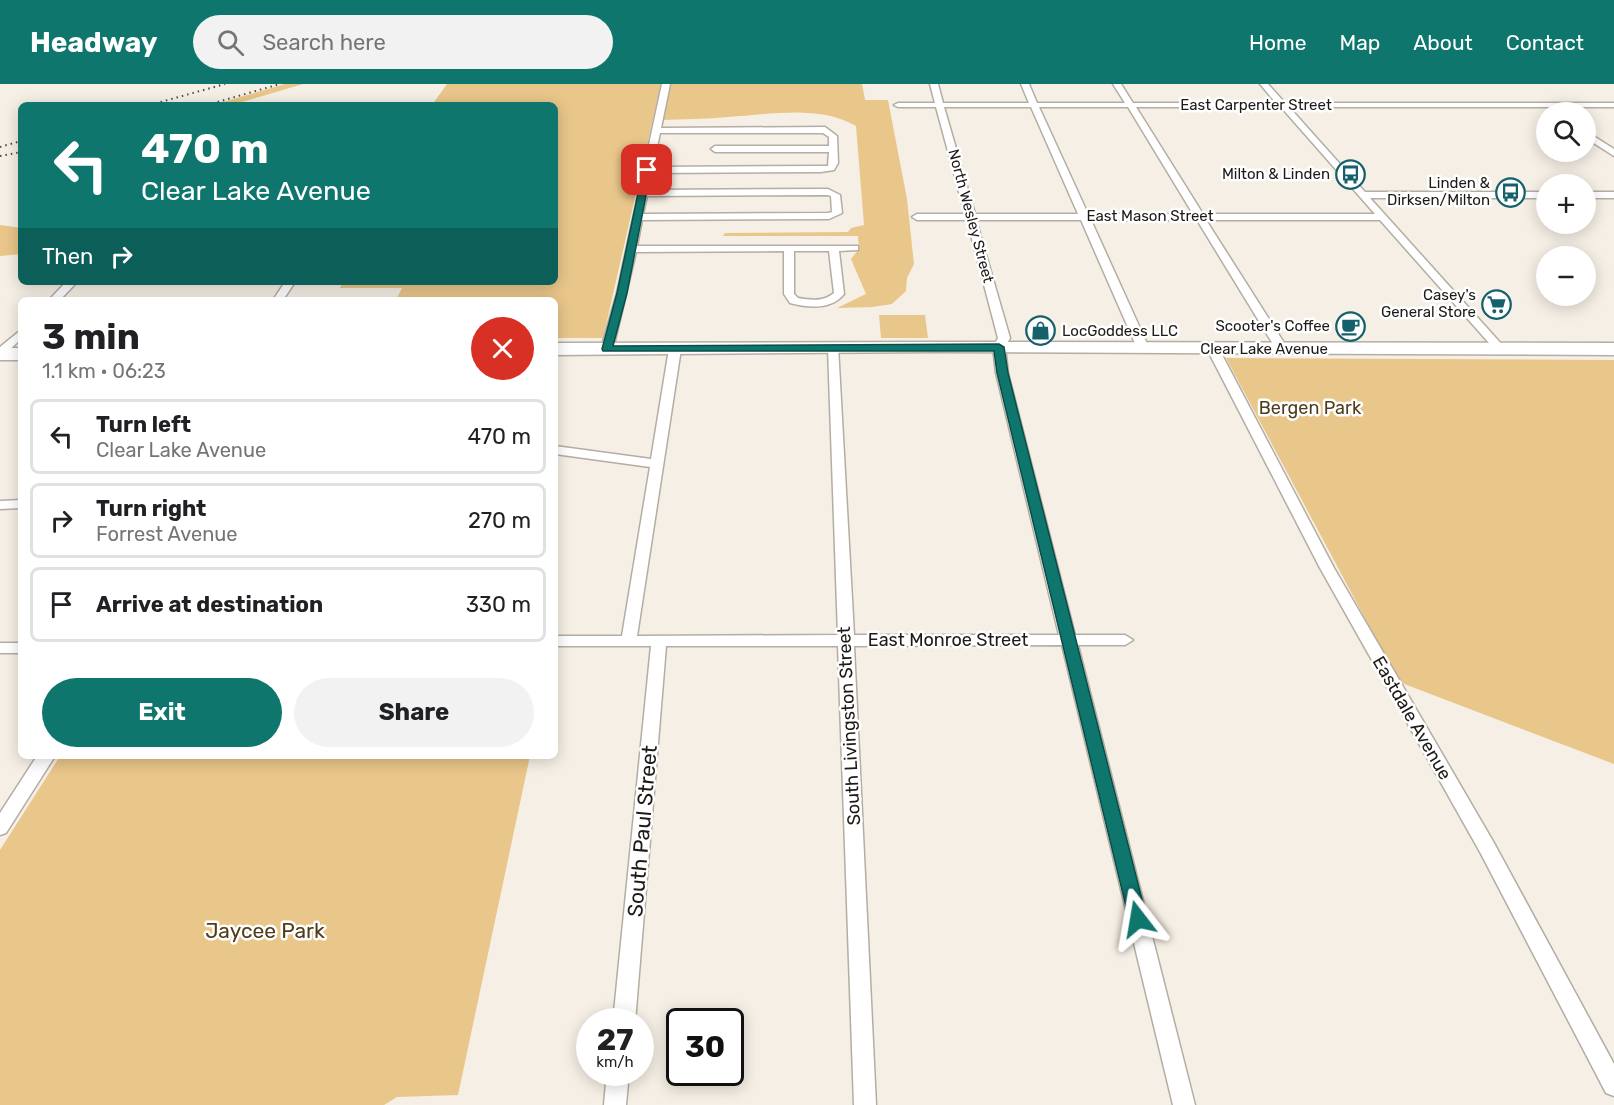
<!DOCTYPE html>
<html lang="en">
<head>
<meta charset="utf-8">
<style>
  body { margin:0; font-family:Rubik,sans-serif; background:#f2f2f2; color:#202124; height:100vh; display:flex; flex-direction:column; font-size:22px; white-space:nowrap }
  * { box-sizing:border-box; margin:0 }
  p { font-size:20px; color:#757577 }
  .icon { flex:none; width:33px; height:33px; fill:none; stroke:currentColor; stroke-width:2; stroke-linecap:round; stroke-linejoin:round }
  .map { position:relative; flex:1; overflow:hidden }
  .sheet { position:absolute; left:18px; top:213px; width:540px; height:462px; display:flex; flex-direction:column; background:#fff; border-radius:9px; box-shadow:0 3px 15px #0003 }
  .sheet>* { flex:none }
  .hud { position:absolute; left:18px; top:18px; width:540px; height:183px; border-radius:9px; box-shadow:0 3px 15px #0003; background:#0f766e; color:#fff; overflow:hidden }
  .buttons { position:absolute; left:1536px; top:18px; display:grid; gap:12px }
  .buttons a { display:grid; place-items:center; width:60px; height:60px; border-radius:50%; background:#fff; box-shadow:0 3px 15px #0003; font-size:30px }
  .speed { position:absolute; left:576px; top:924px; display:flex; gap:12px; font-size:30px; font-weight:700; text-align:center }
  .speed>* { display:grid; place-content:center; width:78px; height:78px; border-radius:50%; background:#fff; box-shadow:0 3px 15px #0003; line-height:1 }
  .speed small { font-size:15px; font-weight:400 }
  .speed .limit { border:3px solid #111; border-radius:9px; background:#fff; color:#111 }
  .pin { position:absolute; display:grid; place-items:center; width:51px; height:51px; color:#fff; margin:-26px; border-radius:12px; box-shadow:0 3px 9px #0006 }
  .me { position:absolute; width:66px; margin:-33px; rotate:346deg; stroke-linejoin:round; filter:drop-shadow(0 0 4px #0008) }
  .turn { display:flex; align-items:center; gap:21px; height:126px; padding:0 24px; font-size:27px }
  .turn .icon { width:78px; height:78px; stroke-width:2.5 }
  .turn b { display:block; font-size:42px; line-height:51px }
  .then { display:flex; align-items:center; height:57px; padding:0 24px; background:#0003; gap:12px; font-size:22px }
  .round { display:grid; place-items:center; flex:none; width:63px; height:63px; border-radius:32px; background:#f2f2f2 }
  .summary { display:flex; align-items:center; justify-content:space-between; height:102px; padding:0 24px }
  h1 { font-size:36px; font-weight:700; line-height:45px }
  .primary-button { display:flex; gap:12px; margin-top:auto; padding:12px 24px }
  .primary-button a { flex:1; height:69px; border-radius:36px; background:#0f766e; color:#fff; font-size:24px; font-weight:700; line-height:69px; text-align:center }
  .primary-button a+a { background:#f2f2f2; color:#202124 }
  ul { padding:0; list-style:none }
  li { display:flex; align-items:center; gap:18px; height:75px; margin:0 12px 9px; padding:0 12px; border:3px solid #e0e0e0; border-radius:9px }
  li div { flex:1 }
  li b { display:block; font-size:22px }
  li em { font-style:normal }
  header { display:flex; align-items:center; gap:36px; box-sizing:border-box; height:84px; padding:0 30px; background:#0f766e; color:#fff }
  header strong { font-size:28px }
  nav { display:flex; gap:33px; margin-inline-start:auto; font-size:21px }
  .search { width:420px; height:54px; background:#f2f2f2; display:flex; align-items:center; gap:15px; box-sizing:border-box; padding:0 21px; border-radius:33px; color:#757577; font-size:22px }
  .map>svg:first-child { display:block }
</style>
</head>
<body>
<header>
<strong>Headway</strong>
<div class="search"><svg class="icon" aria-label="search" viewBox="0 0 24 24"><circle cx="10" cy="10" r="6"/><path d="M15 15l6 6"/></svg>Search here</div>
<nav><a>Home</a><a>Map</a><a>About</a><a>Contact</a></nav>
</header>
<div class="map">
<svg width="1614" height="1021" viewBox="0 0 1614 1021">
  <rect width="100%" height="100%" fill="#f6efe5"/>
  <path fill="#e9c68a" d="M285,0H303L232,21H213Z
    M447,0H661L603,254H555V216H396L402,204H340L343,198H555V21H432Z
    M671,0H862L865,16H888L907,115L914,180L907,194L906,207L892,220L872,223L837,224L866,210L851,175L859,165L858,152H723L725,149L848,148L851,144L864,141L856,42C818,20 769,31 728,33C706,35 684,35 662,36Z
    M0,141L21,144V170L0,172Z
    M879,231H925L928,254H881Z
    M1226,274L1614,276V680L1399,598Z
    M60,672H530L458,1011L397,1013L384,1021H0V766Z"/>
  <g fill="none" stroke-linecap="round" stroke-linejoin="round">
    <defs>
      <path id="street" d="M662,0H670L661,44L825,43L837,52L838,79L834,86L821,88L652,89L648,106L828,105L840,111L842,129L829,135L642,136L637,162H858V166L839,167L844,210C831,226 809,224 790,219L784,210V167L636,168L613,265L611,267H603L601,265L617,209ZM660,49H823L829,53V62H715L711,65L715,68H829L828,82H821L653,83ZM827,111L831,112L832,128L828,129L643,130L647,112ZM794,167H829L834,209C823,218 811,216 798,214L794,210Z
        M930,0H938L943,19H1029L1021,0H1029L1037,19H1125L1113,0H1121L1133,19H1276L1260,0H1268L1285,19H1614V23H1289L1365,108H1546V114H1370L1505,264L1507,266L1501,269L1497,268L1380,136H1206L1288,265L1282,268L1276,265L1197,136H1091L1149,264L1143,267L1137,264L1081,136H976L1010,254L1005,263L1008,289L1075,551H1125L1133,556L1125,561H1078L1195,1021H1173L1062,561L854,562L876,1021H854L838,562H666L635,938H613L651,562H555V552H622L650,383L555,370V362L651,375L669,265L671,263H679L681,265L637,552L838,551L828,264L834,261L838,262L854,551H1059L996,289L993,263L998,254L967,136H917L912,133L917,130H965L936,23H898L894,21L898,19H935ZM944,23H1031L1078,130H975ZM1039,23H1128L1193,130H1088ZM1136,23H1281L1375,130H1203Z
        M1595,53L1614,65V72L1592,58L1591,56Z
        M1586,108H1614V114H1586Z
        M66,198H77L60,216H49Z
        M285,198H295L283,216H273Z
        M21,246V255L4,271L0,272V263Z
        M1213,262L1219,265L1334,484L1494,759L1614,980V1012L1606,1009L1480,768L1320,484L1207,265Z
        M21,416V424L0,425V417Z
        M0,559H21V569H0Z
        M37,672H55L6,749L0,751V729Z
        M607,988H629L626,1021H604Z"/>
      <path id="primary" d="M935,258L1614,259V271L935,268L555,271V259Z
        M0,264H21V276H0Z"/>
    </defs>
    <use href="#street" stroke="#b3ada3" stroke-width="3"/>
    <use href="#primary" stroke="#b3ada3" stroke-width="3"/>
    <use href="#street" fill="#fff" fill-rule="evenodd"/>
    <use href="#primary" fill="#fff" fill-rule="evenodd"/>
    <path stroke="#4e4a46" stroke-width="2" stroke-dasharray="1.5 4" stroke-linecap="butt" d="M150,21L225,0
      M207,21L280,0
      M0,63L21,57
      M0,72L21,68"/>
  </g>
  <path fill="#0f766e" stroke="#0a4d48" stroke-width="1.5" d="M647,83L651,86L627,209L613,262L999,260L1004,263L1008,289L1147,835L1144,840L1138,843L1131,840L1129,835L997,289L994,267H603L602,265L617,209L643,86Z"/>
  <defs>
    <symbol id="bus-ring" viewBox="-11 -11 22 22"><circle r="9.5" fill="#fff" stroke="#14616c" stroke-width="1.5"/><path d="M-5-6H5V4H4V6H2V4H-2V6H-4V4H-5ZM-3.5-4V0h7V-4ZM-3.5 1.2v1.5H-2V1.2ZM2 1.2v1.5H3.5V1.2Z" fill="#14616c"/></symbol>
    <symbol id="supermarket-ring" viewBox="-11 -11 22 22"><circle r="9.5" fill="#fff" stroke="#14616c" stroke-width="1.5"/><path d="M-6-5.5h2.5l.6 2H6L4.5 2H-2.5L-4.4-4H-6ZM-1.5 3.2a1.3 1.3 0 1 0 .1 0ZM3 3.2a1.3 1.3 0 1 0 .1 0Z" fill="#14616c"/></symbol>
    <symbol id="cafe-ring" viewBox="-11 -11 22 22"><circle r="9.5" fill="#fff" stroke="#14616c" stroke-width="1.5"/><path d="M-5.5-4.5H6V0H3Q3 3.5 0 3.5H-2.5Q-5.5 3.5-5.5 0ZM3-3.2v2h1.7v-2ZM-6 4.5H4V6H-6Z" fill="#14616c"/></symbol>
    <symbol id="shop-ring" viewBox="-11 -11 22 22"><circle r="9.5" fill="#fff" stroke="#14616c" stroke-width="1.5"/><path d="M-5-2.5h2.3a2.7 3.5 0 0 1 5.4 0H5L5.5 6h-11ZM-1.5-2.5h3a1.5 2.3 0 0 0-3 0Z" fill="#14616c"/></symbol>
  </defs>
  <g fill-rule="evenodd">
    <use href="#bus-ring" x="1334" y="74" width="33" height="33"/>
    <use href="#bus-ring" x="1494" y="92" width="33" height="33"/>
    <use href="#supermarket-ring" x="1480" y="204" width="33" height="33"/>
    <use href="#cafe-ring" x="1334" y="226" width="33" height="33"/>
    <use href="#shop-ring" x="1024" y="230" width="33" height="33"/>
  </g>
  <g text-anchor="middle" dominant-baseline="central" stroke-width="5" stroke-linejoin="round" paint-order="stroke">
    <g font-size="15" fill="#1d1a17" stroke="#fff">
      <text x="1256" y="21">East Carpenter Street</text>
      <text transform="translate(971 132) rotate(75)">North Wesley Street</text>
      <text x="1150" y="132">East Mason Street</text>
      <text x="1264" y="265">Clear Lake Avenue</text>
    </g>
    <g font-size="15" fill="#1d1a17" stroke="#fff" text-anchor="end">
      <text x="1330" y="90">Milton &amp; Linden</text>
      <text x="1490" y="99">Linden &amp;<tspan x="1490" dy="17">Dirksen/Milton</tspan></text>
      <text x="1476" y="211">Casey's<tspan x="1476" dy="17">General Store</tspan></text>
      <text x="1330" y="242">Scooter's Coffee</text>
      <text x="1062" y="247" text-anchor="start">LocGoddess LLC</text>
    </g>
    <g font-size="18" fill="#4f3c1a" stroke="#fff">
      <text x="1310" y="324">Bergen Park</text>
    </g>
    <g font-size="18" fill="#1d1a17" stroke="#fff">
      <text x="948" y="556">East Monroe Street</text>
      <text transform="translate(1412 634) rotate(60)">Eastdale Avenue</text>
      <text transform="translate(849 642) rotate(-93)">South Livingston Street</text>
    </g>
    <g font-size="21" fill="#1d1a17" stroke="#fff">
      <text transform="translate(642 747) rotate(-85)">South Paul Street</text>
    </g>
    <g font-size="21" fill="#4f3c1a" stroke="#fff">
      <text x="265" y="846">Jaycee Park</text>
    </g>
  </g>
</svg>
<div class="buttons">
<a><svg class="icon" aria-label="search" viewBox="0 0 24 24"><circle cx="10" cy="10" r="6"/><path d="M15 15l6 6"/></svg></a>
<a>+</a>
<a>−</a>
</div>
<div class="speed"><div>27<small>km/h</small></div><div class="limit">30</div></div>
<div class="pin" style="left:647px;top:86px;background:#d93025"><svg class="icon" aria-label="arrive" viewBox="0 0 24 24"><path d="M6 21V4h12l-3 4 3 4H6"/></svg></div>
<svg class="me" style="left:1138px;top:835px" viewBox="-20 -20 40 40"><path d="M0-17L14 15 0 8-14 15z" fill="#0f766e" stroke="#fff" stroke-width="4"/></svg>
<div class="hud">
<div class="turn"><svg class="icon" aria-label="left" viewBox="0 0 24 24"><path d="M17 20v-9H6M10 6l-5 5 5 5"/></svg><div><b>470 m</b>Clear Lake Avenue</div></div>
<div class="then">Then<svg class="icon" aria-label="right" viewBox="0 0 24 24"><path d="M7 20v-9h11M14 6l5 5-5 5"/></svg></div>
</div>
<section class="sheet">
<div class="summary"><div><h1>3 min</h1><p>1.1 km · 06:23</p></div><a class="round" style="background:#d93025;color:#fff"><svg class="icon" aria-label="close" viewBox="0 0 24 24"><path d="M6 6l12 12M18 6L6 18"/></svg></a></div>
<ul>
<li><svg class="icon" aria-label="left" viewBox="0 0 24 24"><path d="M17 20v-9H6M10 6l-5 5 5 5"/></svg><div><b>Turn left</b><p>Clear Lake Avenue</p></div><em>470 m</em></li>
<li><svg class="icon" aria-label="right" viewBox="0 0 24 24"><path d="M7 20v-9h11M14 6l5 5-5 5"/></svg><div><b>Turn right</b><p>Forrest Avenue</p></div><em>270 m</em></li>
<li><svg class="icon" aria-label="arrive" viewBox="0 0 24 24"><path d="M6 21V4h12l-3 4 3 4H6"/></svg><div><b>Arrive at destination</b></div><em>330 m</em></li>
</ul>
<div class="primary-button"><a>Exit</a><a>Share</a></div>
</section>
</div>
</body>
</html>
